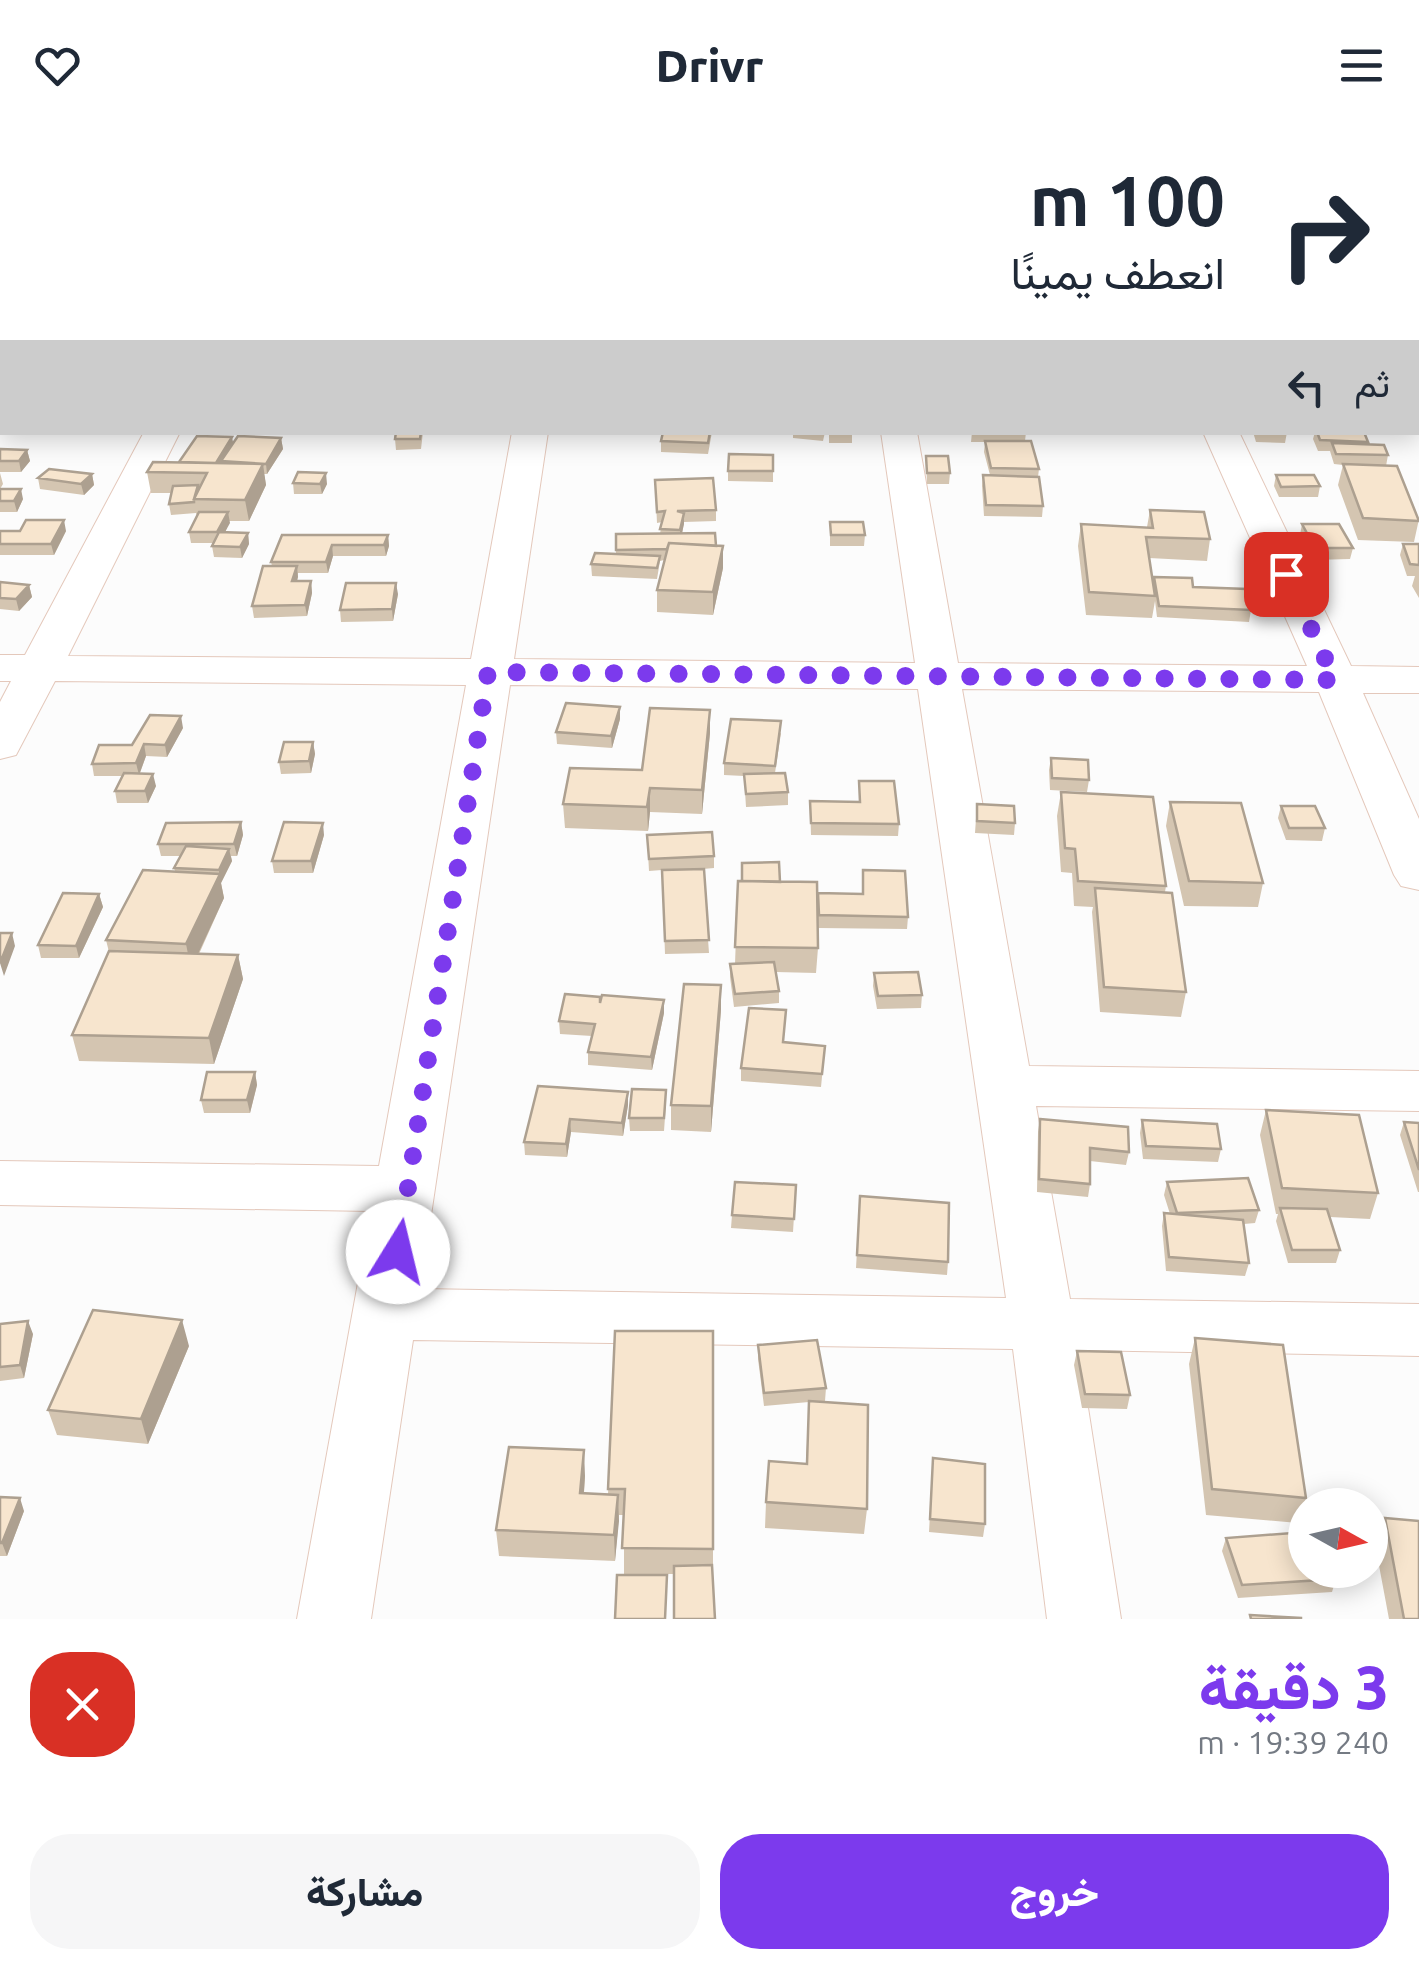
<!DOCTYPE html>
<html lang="ar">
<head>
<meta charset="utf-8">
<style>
  body { margin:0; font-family:Ubuntu,Vazirmatn,sans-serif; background:#f6f6f7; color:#1f2937; direction:rtl; height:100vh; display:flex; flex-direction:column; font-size:38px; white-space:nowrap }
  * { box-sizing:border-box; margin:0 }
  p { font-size:32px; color:#747a83 }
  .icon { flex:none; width:55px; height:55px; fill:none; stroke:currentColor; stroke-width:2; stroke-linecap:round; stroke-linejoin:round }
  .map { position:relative; height:1489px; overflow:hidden; direction:ltr }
  .drawer { display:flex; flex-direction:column; background:#fff; flex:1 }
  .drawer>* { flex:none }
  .banner { position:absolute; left:0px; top:0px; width:1420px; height:305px; box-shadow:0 5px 25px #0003; direction:rtl; background:#fff; color:#1f2937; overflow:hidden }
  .needle { width:65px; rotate:98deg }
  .fabs { position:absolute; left:1288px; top:1358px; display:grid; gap:20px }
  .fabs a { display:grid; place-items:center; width:100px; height:100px; border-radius:50%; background:#fff; box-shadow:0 5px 25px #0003; font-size:50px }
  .pin { position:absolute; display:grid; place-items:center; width:85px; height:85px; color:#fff; margin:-42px; border-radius:20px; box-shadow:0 5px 15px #0006 }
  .me { position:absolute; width:110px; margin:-55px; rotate:9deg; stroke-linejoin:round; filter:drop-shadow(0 0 8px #0008) }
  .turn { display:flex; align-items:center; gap:35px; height:210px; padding:0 30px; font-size:45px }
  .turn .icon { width:130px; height:130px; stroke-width:2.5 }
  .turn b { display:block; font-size:70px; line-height:85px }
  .then { display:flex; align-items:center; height:95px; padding:0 30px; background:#0003; gap:20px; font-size:38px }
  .round { display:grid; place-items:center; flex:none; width:105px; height:105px; border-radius:40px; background:#f6f6f7 }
  .headline { display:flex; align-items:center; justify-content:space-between; height:170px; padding:0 30px }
  h1 { font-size:60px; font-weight:800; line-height:75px; color:#7c3aed }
  .button { display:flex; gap:20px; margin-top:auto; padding:20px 30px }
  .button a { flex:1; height:115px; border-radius:40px; background:#7c3aed; color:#fff; font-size:40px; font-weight:800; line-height:115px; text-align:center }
  .button a+a { background:#f6f6f7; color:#1f2937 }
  header { display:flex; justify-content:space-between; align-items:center; height:130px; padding:0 30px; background:#fff; font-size:45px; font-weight:800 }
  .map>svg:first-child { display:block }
</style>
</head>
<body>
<header><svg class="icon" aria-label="menu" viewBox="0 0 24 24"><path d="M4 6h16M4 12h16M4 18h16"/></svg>Drivr<svg class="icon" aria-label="heart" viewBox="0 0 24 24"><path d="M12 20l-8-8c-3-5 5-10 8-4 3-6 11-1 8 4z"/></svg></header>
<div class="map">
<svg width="1419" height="1489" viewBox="0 0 1419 1489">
  <rect width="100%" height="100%" fill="#fcfcfc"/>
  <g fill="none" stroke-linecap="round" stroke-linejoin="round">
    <defs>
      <path id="street" d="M566,0H592V2H566Z
        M842,0H868L869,2H843Z
        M1072,0H1098L1099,2H1073Z
        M1341,0H1368L1369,2H1343Z
        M1418,73L1419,74V93L1418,92Z
        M1418,173H1419V193L1418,192Z
        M0,177L2,178V197H0Z
        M144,302H180L68,526L471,529L512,302H548L514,529L915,533L881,302H917L958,533L1307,536L1203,302H1239L1351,536L1419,537V563H1363L1419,689V760L1401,756L1394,745L1319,562L962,559L1029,936L1419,941V981L1036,976L1070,1169L1419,1174V1226L1079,1220L1121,1489H1047L1013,1219L413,1210L371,1489H297L371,1081L0,1075V1031L379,1036L466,555L55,551L16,625L0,629V572L11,551H0V525H25ZM510,555L918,559L1006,1168L420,1159Z"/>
    </defs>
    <use href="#street" stroke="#e4c8bb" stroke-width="2"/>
    <use href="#street" fill="#fff" fill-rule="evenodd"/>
  </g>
  <path fill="#d4c5b1" d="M423,302L421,319L396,320L395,309Z
    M663,302H712L708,324L661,322V311Z
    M793,302H825L823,311L793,308Z
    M829,302H852V313H829Z
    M972,302H1026L1025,311L1039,339L1038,347L1043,376L1042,387L984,386L982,356L983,345H990L984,322L985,312H971Z
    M1253,302H1287L1285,313L1256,312Z
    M1315,302H1364L1368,314L1388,325L1386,336L1419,389L1414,412L1358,410L1338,355L1343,335L1334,334L1330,321H1318L1313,309Z
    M281,308L283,319L267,344H264L266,355L249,391H229L225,403H248L249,414L242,428L214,427L212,416L214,413H191L189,402L197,386L196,383L171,385L169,374L171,363H151L147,342L233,314Z
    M0,319L27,320L30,331L21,342H0Z
    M773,325V352L728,351V341Z
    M926,326L950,343L949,354H927Z
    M0,343L3,354L0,359L23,369L17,382H0Z
    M92,344L94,355L84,365L40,359L38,348Z
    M1276,345L1320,356L1318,367H1279L1274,356Z
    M655,350L716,380V391L684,392L682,404L716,416L723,438L713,485L657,482V460L664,430L660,431L657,449L592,446L591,434L616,424V420L660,404L662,392L657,393Z
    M293,353L327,354L322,364H294Z
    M1150,380L1210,409L1207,431L1149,428L1153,452L1154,447L1193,457L1251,480L1249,492L1157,487L1155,471L1152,488L1086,485L1078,416L1081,394L1147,397Z
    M830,392L865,405L864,416H830Z
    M1302,394L1353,418L1350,429L1313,430L1300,405Z
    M0,401H66L54,425H0Z
    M282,405H388L389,416L386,426H333L328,443H298L297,451H311L312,463L307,486L254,488L252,476L272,436L271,432Z
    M1403,414H1419V468L1412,456L1415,446H1407L1400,425Z
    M0,452L29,455L32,467L19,481L0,479Z
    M398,464L393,491L341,492L340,480Z
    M620,589L612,618L557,614L556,602Z
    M183,598L167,627L146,626L140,643L156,656L148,673H117L115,661L122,646H94L92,634L132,615Z
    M710,603L702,684L650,682L648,701L565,698L563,674L642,640Z
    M781,603L775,643L788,662V675L746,677L744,646L724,645V633Z
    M313,612L315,624L311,643L281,644L279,632Z
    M1051,628L1089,650L1087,662L1050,660L1049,640Z
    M859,651L899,694L898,706L811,705L810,671L859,672Z
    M1061,662L1166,756L1165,762L1186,862L1181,887L1100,882L1092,782L1093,777L1074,776L1072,743L1061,742L1057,686Z
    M1170,672L1263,753L1258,777L1184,776L1166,696Z
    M977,674L1015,693L1014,705L975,703Z
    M1281,676L1325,698L1322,711L1286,710L1278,688Z
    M241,692L243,705L237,726H231L232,731L221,753L224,768L199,824L238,825L243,849L214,934L79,931L72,905L109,822L106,810L175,741L174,738L181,726H161L158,714Z
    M324,705L313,743H274L272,731Z
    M647,705L714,726V738L703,739L709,823L665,824L662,740L649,741Z
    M863,740L908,787L907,799L818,798V763L862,764Z
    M738,751L780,752L818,818L816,843L776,842L779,861V873L734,877L730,847V834H735Z
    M99,764L103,777L79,828H41L38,815Z
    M874,843L922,865L921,878L877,879L873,856Z
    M664,870V883L652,940L588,935V922L592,906L560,904L559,891L600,873Z
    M721,880L711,1002L671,1000V975Z
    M784,913L825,916L821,957L741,951V938Z
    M255,942L257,955L250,983H204L201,970Z
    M538,956L628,975L623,1006L571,1002L567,1027L525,1025L524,1012Z
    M666,973L664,1001H630L629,988Z
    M1266,980L1378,1063L1370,1089L1330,1087L1340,1120L1336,1133H1288L1276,1091L1278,1084H1276L1260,1005Z
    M1040,989L1129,1022L1126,1035L1090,1031V1054L1088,1067L1037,1062L1038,1002Z
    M1142,990L1221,1019L1218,1032L1143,1029L1140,1003Z
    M1404,992L1419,993V1062H1418L1400,1005Z
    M1167,1052L1259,1080L1255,1093L1244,1094L1249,1133L1245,1146L1166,1141L1162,1096L1164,1083L1170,1084L1164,1065Z
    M796,1055L793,1102L731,1098L732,1085Z
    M860,1066L948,1132L947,1145L856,1138Z
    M0,1194L33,1204L24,1248L0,1251Z
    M615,1201H713V1444H624V1385H619L615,1431L499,1426L496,1400L585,1346L584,1363L608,1364Z
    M1195,1208L1306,1368L1298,1393L1206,1385L1189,1234Z
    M758,1215L826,1258L825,1271L815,1272L867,1379L864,1404L765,1398L766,1372L806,1334L809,1272L764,1276L758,1229Z
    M189,1216L148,1314L57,1305L48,1280Z
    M1077,1221L1130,1265L1127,1279L1082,1278L1074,1235Z
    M933,1328L985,1394L983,1407L929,1402Z
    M0,1367L24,1381L7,1426H0Z
    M1385,1388L1419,1489H1389L1375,1414Z
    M1226,1408L1336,1449L1332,1462L1238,1468L1222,1421Z"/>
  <path fill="#ada090" d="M232,307L234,317L221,331L222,336L215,334Z
    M281,308L283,319L267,344L266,334Z
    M27,320L30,331L21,342L19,331Z
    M263,334L266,355L249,391L245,370Z
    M326,343L327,354L322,364L320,354Z
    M92,344L94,355L84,365L81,354Z
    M21,359L23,369L17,382L14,371Z
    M228,382L230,393L219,413L217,402Z
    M684,383V394L680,412V400Z
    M64,390L66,401L54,425L51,414Z
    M248,403L249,414L242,428L240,417Z
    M388,405L389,416L386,426L384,415Z
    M332,415L333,426L328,443L326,432Z
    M723,416V438L713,485V462Z
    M297,436L298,447L294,463L292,451Z
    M311,451L312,463L307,486L305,475Z
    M396,453L398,464L393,491L392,479Z
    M29,455L32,467L19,481L16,469Z
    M620,577V589L612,618L611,606Z
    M710,580V603L702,684V660Z
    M181,586L183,598L167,627L165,615Z
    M313,612L315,624L311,643L309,631Z
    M144,614L146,626L139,645L136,633Z
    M153,644L156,656L148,673L145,661Z
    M650,658V682L648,701L647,677Z
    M241,692L243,705L237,726L234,714Z
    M323,693L324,705L313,743L311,731Z
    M229,719L232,731L221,753L224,768L191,839L186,814L219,744V740Z
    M99,764L103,777L79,828L76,816Z
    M12,803L15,816L4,846L0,833Z
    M238,825L243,849L214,934L209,908Z
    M721,855V880L711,1002V976Z
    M664,870V883L652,940L651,927Z
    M255,942L257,955L250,983L247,970Z
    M628,962V975L623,1006L622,993Z
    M570,989L571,1002L567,1027L566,1014Z
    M182,1190L189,1216L148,1314L141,1289Z
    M28,1191L33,1204L24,1248L20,1235Z
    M584,1320L585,1346L582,1388L580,1363Z
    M618,1365L619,1391L615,1431L614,1405Z
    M20,1368L24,1381L7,1426L2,1413Z"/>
  <path fill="#f7e5ce" stroke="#ada090" stroke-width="2.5" d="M104,0H124L122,2H103Z
    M195,0H214L212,2H194Z
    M700,0H724V2H700Z
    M784,0H802V2H784Z
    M1384,0H1403L1405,2H1386Z
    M0,238H2V258H0Z
    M396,302H421L420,309H395Z
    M663,302H710L708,313L661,311Z
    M1317,302H1364L1368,312L1320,310Z
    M197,306L232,307L216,333L179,332Z
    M238,306L281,308L266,334L221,331Z
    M985,311H1031L1039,339L991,338Z
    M1332,313L1384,315L1388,325L1336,324Z
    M0,319L27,320L19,331H0Z
    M729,324L773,325V341H728Z
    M926,326H948L950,343H927Z
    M153,332L263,334L245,370L194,369L207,343L147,342Z
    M1343,334L1397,336L1419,391L1363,388Z
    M49,339L92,344L81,354L38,348Z
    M298,342L326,343L320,354L293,353Z
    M983,345L1039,347L1043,376L986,375Z
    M1276,345H1314L1320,356L1281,357Z
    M713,348L716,380L677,381L684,383L680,400L660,399L665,381L657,382L655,350Z
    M198,355L194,369V372L169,374L173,356Z
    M0,359H21L14,371H0Z
    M1150,380L1204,382L1210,409L1146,407L1155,466L1089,462L1081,394L1153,398Z
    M199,382H228L217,402H189Z
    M26,390H64L51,414H0V401H20Z
    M830,392H863L865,405H831Z
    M1302,394H1339L1353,418H1315Z
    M219,402L248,403L240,417L212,416Z
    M715,403L716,416L669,413L667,419L616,420V404Z
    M282,405H388L384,415H332L326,432H271Z
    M669,413L723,416L713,462L657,460Z
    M1403,414H1419V435L1410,434Z
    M595,423L660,426L657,438L591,434Z
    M263,436H297L292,451H311L305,475L252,476Z
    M1154,447L1192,448L1193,457L1247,459L1251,480L1159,476Z
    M0,452L29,455L16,469L0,468Z
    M346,453H396L392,479L340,480Z
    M566,573L620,577L611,606L556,602Z
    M650,578L710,580L702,660L650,658L647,677L563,674L570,638L642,640Z
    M150,585L181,586L165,615L144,614L136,633L92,634L99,615H132Z
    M731,589L781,591L775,636L724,633Z
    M284,612H313L309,631L279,632Z
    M1051,628L1088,630L1089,650L1052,648Z
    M124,643L153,644L145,661H115Z
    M785,643L788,662L746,664L744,644Z
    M859,651H894L899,694L811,693L810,671L860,672Z
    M1061,662L1153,667L1166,756L1078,751L1075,719L1065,718Z
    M1170,672L1241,673L1263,753L1189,751Z
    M977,674L1014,676L1015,693L977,691Z
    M1281,676H1315L1325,698H1289Z
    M241,692L234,714H158L166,693Z
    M284,692L323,693L311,731H272Z
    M712,702L714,726L649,729L647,705Z
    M186,716L229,719L219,740L174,738Z
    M779,732L780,752L742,751V733Z
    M704,739L709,810L665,811L662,740Z
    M143,740L220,744L186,814L106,810Z
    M863,740L905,741L908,787L819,785L818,763L863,764Z
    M738,751L817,752L818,818L735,817Z
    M1095,758L1172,763L1186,862L1104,857Z
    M63,763L99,764L76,816L38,815Z
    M0,803H12L0,833Z
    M109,821L238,825L209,908L72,905Z
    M774,832L779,861L735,864L730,834Z
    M918,842L922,865L878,866L874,843Z
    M684,854L721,855L711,976L671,975Z
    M565,864L600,867V873L602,865L664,870L651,927L588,922L595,894L559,891Z
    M749,878L786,880L783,912L825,916L822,944L741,938Z
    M207,942H255L247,970H201Z
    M538,956L628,962L622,993L570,989L566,1014L524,1012Z
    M632,959L666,960L664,988H629Z
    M1266,980L1359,985L1378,1063L1282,1058Z
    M1040,989L1128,997L1129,1022L1090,1018V1054L1039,1049Z
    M1142,990L1217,994L1221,1019L1146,1016Z
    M1404,992L1419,993V1040Z
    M1248,1048L1259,1080L1177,1083L1167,1052Z
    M735,1052L796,1055L794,1089L732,1085Z
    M860,1066L949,1073L948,1132L857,1125Z
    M1280,1078L1327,1079L1340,1120H1292Z
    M1164,1083L1243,1090L1249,1133L1169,1127Z
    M93,1180L182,1190L141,1289L48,1280Z
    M28,1191L20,1235L0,1237V1194Z
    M615,1201H713V1419L622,1418L625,1359H608Z
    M1195,1208L1283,1215L1306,1368L1212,1359Z
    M817,1210L826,1258L764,1263L758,1215Z
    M1077,1221L1121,1222L1130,1265L1085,1264Z
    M809,1271L868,1275L867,1379L766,1372L769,1331L807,1334Z
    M509,1317L584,1320L580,1363L618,1365L614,1405L496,1400Z
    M933,1328L985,1334V1394L930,1389Z
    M0,1367L20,1368L2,1413H0Z
    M1385,1388L1419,1391V1489H1404Z
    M1305,1402V1440H1333L1336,1449L1242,1455L1226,1408Z
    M712,1435L715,1489H674V1436Z
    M617,1445H667L665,1489H615Z
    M1250,1485L1301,1488V1489H1251Z"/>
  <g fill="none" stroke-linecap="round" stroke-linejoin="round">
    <path stroke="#7c3aed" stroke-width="18" stroke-dasharray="0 32.4" d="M398,1122L488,542L1335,550L1286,444"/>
  </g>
</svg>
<div class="fabs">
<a><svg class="needle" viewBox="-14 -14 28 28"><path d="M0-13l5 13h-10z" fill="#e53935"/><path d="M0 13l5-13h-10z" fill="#747a83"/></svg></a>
</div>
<div class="pin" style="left:1286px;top:444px;background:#d93025"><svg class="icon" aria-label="arrive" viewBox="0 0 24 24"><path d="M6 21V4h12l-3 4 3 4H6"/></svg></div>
<svg class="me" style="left:398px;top:1122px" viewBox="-20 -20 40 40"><circle r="19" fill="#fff"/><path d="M0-13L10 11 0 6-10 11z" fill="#7c3aed"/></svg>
<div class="banner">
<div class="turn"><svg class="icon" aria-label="right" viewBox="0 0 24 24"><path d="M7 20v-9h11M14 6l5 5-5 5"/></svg><div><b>100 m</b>انعطف يمينًا</div></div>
<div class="then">ثم<svg class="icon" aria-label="left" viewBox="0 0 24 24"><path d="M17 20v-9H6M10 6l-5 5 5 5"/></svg></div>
</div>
</div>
<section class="drawer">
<div class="headline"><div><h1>3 دقيقة</h1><p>240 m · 19:39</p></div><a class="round" style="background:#d93025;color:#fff"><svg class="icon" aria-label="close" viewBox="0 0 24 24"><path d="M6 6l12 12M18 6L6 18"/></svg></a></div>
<div class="button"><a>خروج</a><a>مشاركة</a></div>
</section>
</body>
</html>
